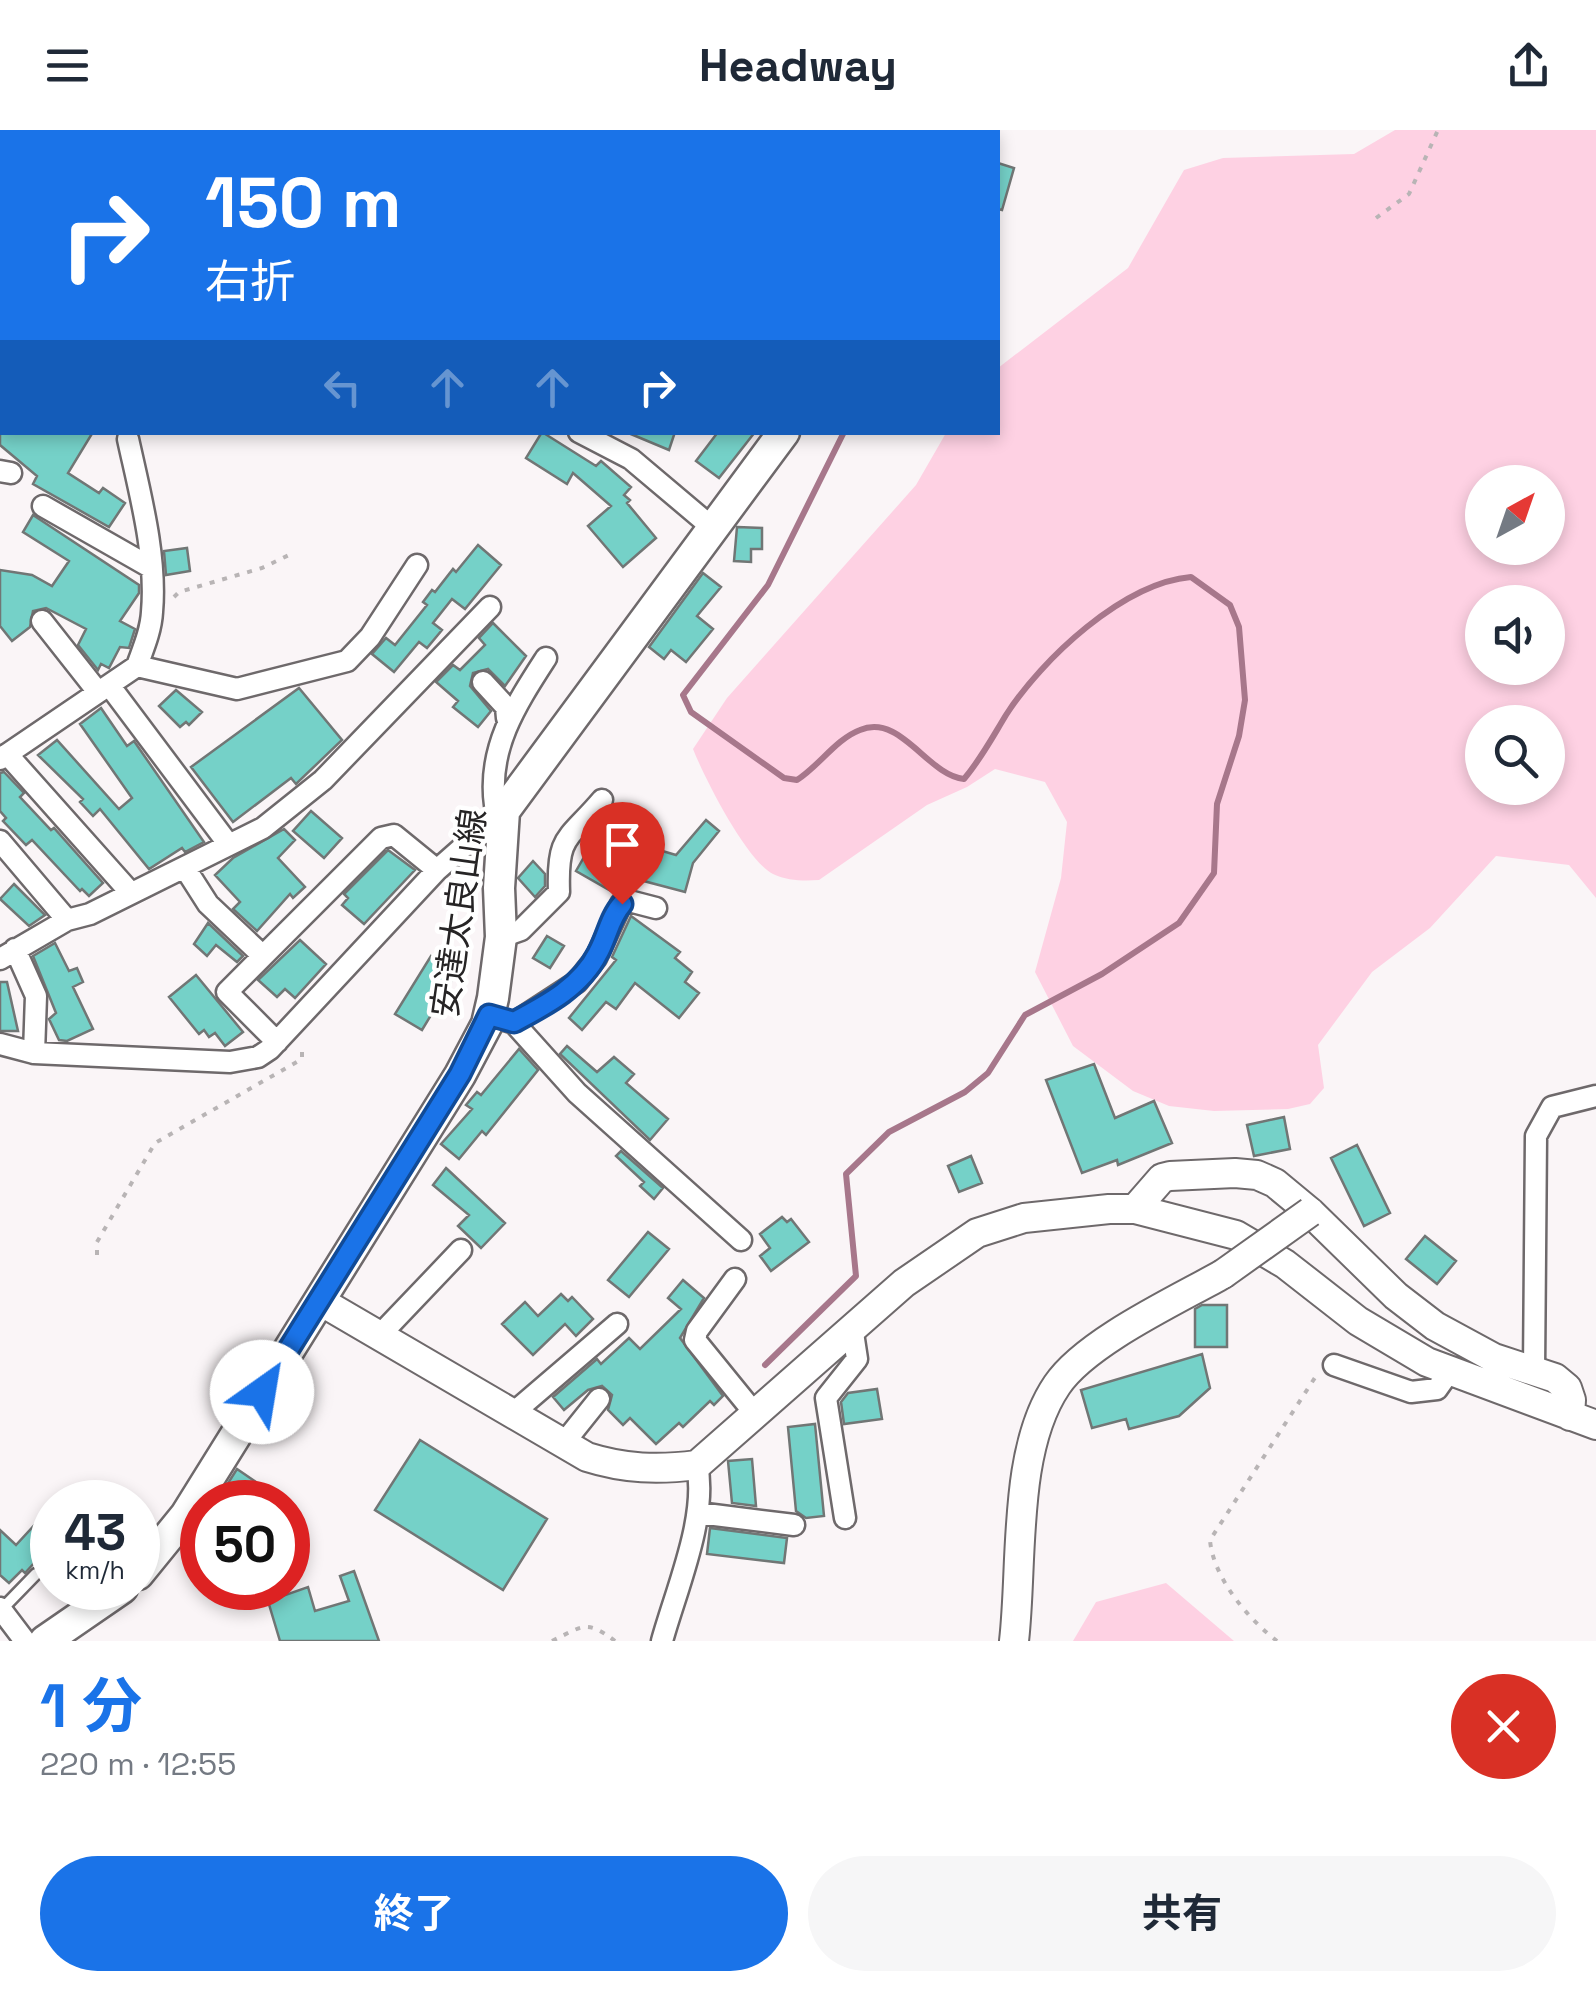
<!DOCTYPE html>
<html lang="ja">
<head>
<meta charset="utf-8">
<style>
  body { margin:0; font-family:"Space Grotesk","Noto Sans JP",sans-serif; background:#f6f6f7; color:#1f2937; height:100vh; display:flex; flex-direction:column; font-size:38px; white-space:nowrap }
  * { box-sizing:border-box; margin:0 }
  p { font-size:32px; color:#747a83 }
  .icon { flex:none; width:55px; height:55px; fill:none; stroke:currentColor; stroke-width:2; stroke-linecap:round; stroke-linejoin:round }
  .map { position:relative; height:1511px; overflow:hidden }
  .panel { display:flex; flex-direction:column; background:#fff; flex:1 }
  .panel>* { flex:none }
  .banner { position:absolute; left:0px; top:0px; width:1000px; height:305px; box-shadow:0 5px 15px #0003; background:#1a73e8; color:#fff; overflow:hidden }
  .needle { width:65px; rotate:40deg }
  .buttons { position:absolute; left:1465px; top:335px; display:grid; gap:20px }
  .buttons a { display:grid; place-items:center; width:100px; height:100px; border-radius:50%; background:#fff; box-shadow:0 5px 15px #0003; font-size:50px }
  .speed { position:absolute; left:30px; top:1350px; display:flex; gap:20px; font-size:50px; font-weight:700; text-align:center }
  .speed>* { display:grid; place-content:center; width:130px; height:130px; border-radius:50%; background:#fff; box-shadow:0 5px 15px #0003; line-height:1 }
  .speed small { font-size:25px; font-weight:400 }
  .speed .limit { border:15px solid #d22; background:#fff; color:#111 }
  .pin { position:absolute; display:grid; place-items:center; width:85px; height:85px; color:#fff; margin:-102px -42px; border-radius:50% 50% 50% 0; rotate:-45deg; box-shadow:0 0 10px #0007 }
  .pin .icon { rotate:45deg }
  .me { position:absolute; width:110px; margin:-55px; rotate:32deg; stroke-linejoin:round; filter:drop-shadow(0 0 8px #0008) }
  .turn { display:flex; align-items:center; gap:35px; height:210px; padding:0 40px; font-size:45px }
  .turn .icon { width:130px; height:130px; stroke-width:2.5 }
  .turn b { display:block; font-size:70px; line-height:85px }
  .lanes { display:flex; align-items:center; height:95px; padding:0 40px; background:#0003; justify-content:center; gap:50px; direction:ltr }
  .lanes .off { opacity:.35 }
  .round { display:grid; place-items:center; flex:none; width:105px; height:105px; border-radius:52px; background:#f6f6f7 }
  .head { display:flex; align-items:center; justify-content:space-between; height:170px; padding:0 40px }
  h1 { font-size:60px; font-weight:700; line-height:75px; color:#1a73e8 }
  .primary-button { display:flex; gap:20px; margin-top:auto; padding:20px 40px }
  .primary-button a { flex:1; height:115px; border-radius:60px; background:#1a73e8; color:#fff; font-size:40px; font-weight:700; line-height:115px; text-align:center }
  .primary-button a+a { background:#f6f6f7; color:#1f2937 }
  header { display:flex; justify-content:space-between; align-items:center; height:130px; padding:0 40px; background:#fff; font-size:45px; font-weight:700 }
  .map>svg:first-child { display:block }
</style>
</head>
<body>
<header><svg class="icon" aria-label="menu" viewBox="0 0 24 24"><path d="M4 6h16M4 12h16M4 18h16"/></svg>Headway<svg class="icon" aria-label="share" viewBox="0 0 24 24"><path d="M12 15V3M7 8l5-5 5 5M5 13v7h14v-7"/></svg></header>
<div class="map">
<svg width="1596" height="1511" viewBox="0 0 1596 1511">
  <rect width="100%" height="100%" fill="#faf5f7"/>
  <path fill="#fed1e3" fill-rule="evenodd" d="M1395,0H1596V768L1569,735L1496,726L1430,798L1372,842L1318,915L1324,958L1310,974L1288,979L1214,981L1169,976L1133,961L1073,916L1035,842L1061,748L1067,692L1045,652L995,639L967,657L927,675L819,750C804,751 788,751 773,744C746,730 705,649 693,619L727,568L916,355L946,303L998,302V238L1128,138L1184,40L1223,28L1354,24ZM1482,352H1548V418H1482ZM1482,472H1548V538H1482ZM1482,592H1548V658H1482Z
    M1166,1453L1234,1511H1073L1096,1472Z"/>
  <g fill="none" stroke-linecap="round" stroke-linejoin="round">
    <path stroke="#a7778b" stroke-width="6" d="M986,2L987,0
      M765,1235L856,1146L846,1044L889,1002L965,962L988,943L1025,885L1102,844L1179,793L1214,743L1217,674L1239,606L1245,570L1239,497L1230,475L1191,447C1123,453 1042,529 1006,585C992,608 981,629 964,649C927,645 901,583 860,600C836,609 819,636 797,650L784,648L691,582L683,565L768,455L844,302"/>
  </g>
  <path fill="#75d1c8" stroke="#717675" stroke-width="2.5" d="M998,33L1014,38L1002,80L998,79Z
    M0,302H93L68,343L99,363L103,358L125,373L109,397L33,354L37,346L0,315Z
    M542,302L596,336L601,331L631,357L624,365L630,370L627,373L656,408L623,437L588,396L611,376L573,343L567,354L526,328Z
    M626,302H675L669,320Z
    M718,302H755L719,348L696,331Z
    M33,385L139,455V463L120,491L135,499L129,518L120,517L109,538L101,534L98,540L78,515L86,499L46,478L33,481L30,497L12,511L0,496V440L32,445L52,456L69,431L23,402Z
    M737,397L762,398V419H751V432L734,431Z
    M478,415L501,435L465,479L452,469L433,493L442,500L427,518L419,512L394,542L372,524L386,508L395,515L427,475L423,472L432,460L435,462L453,439L456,442Z
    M187,418L190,441L166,445L164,421Z
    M703,443L721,457L697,486L713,499L686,532L671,520L664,529L649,517Z
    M493,493L526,526L505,556L488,539L473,543L470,556L491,581L478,597L453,577L458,571L436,552L453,535L460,540L485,515L479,508Z
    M299,558L342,610L296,654L291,648L233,692L191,637Z
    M176,560L202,582L189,595L186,592L180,597L159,576Z
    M101,578L127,616L134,611L204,712L185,722L182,718L149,739L100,679L93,686L80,672L83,669L38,625L57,610L119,679L132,668L80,594Z
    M4,642L24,663L20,667L51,700L54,698L103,753L89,766L82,759L80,761L32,710L26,715L3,691L6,688L0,681V643Z
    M311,681L342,708L324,728L293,701Z
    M706,690L719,701L693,733L685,762L640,750L649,717L676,725Z
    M284,699L295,710L278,728L305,757L293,768L290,764L257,801L233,779L240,772L215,745L233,728Z
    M591,715L626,735L611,761L576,741Z
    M388,720L415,740L364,794L342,775L348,768L344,764Z
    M533,731L545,744V756L535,767L518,748Z
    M14,754L45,785L29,796L0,769Z
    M631,786L680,822L675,828L692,842L685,852L699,863L679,888L635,853L616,879L606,872L582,900L569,888L616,830L612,827Z
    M208,793L243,826L237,832L216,815L207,826L194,814Z
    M547,806L564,816L550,838L533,828Z
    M300,810L326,834L295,868L285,859L277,867L258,850Z
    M55,813L69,841L77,838L83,852L73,857L93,899L67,911L59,910L49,889L56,883L33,826Z
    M431,826L457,842L422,900L395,884Z
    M196,845L243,902L225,916L215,903L209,907L204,900L199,904L169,867Z
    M0,852H7L18,901H0Z
    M567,916L597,942L614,927L634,944L626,953L668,989L650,1010L560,924Z
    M519,919L538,940L486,1005L482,1001L459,1029L441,1014L472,979L466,975L477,962L481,965Z
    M1094,934L1115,988L1154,971L1172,1013L1118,1035L1117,1030L1082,1043L1046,950Z
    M1284,987L1290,1019L1254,1026L1247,995Z
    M1357,1015L1390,1083L1364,1096L1331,1028Z
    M621,1021L663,1058L654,1069L640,1056L644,1052L616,1026Z
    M971,1026L982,1053L959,1062L948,1036Z
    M446,1038L505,1093L481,1118L458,1096L469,1085L433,1055Z
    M782,1087L787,1092L791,1089L809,1112L771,1141L760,1126L770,1118L760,1104Z
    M648,1102L669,1119L629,1167L608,1150Z
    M1425,1106L1456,1131L1437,1154L1406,1129Z
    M683,1150L704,1168L680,1208L723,1266L714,1275L710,1271L683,1297L679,1293L656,1314L630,1288L623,1295L608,1280L612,1265L602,1256L588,1260L564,1280L553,1267L597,1229L601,1234L629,1208L640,1219L681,1179L668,1168Z
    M561,1164L568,1171L572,1167L593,1189L576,1206L565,1194L533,1225L502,1194L525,1172L538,1186Z
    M1202,1175H1227V1217H1195V1179Z
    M1202,1224L1210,1258L1179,1286L1129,1299L1126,1289L1092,1298L1081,1260Z
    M877,1259L882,1289L844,1294L841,1272L848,1263Z
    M815,1294L824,1386L806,1388L796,1381L788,1297Z
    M420,1310L547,1389L503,1460L375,1380Z
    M752,1329L756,1376L732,1373L728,1331Z
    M237,1339L256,1352L265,1372H216Z
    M52,1376V1424L41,1436L36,1431L25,1443L22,1440L9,1453L0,1445V1400L16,1415Z
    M710,1398L787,1408L784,1433L707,1424Z
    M354,1441L379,1511H280L268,1471L308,1457L315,1481L349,1471L340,1446Z"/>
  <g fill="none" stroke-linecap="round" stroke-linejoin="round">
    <defs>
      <path id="service" d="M790,2L792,0
        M2,1479L36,1444"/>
      <path id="minor" d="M20,0L27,2
        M356,0L363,2
        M722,0L729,2
        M680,2L681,0
        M0,90L2,91
        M579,302L631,329L714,399
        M128,309C140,364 157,426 152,482C151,501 143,519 137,536
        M0,341L11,343
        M43,376L150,437
        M42,491L98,562
        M483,552L506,577L507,588
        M109,555L229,715
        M7,624L130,762
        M0,629L137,536L237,559L347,531L370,507L417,435
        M0,711L67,790
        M185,738L208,774L263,826
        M501,807L521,800L559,762C557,705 567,711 602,670
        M15,819L36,866L34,923
        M0,829L67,790L90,784L263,698L323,650L490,477
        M489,885L514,893L577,963L741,1110
        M514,893L577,852L596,828L621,774L629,771L656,778
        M277,912L227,862L381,708L394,705L437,740
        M0,914L34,923L230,932L258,927L270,919L437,740L504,681L495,675C487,618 517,573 546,528
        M735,1149L697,1201L695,1210L756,1285
        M379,1206L461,1120
        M1334,1235L1411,1262L1437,1259L1449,1242
        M1534,1241L1536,1006L1552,977L1596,966
        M512,1284L617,1194
        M563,1314L599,1269
        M698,1383L794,1395
        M845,1388L826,1268L857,1229L852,1196
        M0,1478L25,1511
        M662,1511C676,1460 708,1387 697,1335"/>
      <path id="tertiary" d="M1135,1079L1162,1048L1170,1046L1235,1043L1257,1045L1275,1053L1310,1082L1396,1166L1435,1196L1494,1228L1555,1248L1567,1258L1571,1270L1570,1286
        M320,1171L587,1327C625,1339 658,1340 697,1335L904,1153L977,1103L1024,1088L1109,1079H1135L1236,1105L1285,1134L1358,1191L1427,1232L1596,1295
        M1014,1511C1023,1434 1012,1321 1057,1255C1086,1212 1177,1170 1223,1144"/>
      <path id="secondary" d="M941,2L943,0
        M138,1444L186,1385L460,945L487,894L493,868L501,807L499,758L504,681L784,302
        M45,1511L122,1458"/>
    </defs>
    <use href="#service" stroke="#6e696b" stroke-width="15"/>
    <use href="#minor" stroke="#6e696b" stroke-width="25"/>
    <use href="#tertiary" stroke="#6e696b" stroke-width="32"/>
    <use href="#secondary" stroke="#6e696b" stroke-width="35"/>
    <path stroke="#b8b4b5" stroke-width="4" stroke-dasharray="5 8" stroke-linecap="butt" d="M1376,88L1409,64L1438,0
      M174,467L179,462L262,438L289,425
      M97,1125V1112L155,1013L302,929V916
      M552,1511C583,1496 586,1489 615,1511
      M1277,1511C1247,1488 1213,1447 1210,1410L1316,1246"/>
    <use href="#service" stroke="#fff" stroke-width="10"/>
    <use href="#minor" stroke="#fff" stroke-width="20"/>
    <use href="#tertiary" stroke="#fff" stroke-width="28"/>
    <use href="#secondary" stroke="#fff" stroke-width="30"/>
    <defs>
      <path id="tertiary-bridge" d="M1223,1144L1310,1082"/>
    </defs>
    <use href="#tertiary-bridge" stroke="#6e696b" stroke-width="32" stroke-linecap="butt"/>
    <use href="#tertiary-bridge" stroke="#fff" stroke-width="28"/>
  </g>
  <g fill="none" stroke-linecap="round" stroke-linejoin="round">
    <defs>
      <path id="route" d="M262,1262L460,944L489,885L514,892C546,875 581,857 598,823C607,807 610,787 622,774"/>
    </defs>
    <use href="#route" stroke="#114b97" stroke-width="25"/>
    <use href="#route" stroke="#1a73e8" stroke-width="18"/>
  </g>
  <g text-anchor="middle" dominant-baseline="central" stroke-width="9" stroke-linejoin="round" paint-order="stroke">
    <g font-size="35" fill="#262425" stroke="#fff">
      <text transform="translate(459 783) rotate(-82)">安達太良山線</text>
    </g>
  </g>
</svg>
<div class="buttons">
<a><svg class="needle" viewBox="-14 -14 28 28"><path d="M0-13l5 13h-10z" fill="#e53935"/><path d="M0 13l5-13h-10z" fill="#747a83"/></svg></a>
<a><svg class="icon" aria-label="sound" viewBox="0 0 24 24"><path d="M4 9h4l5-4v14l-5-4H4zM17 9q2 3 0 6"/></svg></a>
<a><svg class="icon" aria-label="search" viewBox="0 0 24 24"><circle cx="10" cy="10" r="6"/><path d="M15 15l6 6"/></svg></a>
</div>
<div class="speed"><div>43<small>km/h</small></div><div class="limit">50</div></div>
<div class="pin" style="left:622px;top:774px;background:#d93025"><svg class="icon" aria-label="arrive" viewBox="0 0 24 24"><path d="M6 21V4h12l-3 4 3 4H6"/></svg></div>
<svg class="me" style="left:262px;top:1262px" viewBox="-20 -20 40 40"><circle r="19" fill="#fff"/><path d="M0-13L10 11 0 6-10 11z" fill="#1a73e8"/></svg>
<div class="banner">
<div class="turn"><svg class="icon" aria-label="right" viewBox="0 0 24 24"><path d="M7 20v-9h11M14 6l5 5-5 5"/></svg><div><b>150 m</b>右折</div></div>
<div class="lanes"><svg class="icon off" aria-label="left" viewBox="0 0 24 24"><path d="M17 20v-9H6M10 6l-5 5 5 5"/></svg><svg class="icon off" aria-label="ahead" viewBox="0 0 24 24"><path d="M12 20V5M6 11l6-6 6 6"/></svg><svg class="icon off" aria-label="ahead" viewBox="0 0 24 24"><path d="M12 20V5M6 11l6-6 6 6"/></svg><svg class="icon" aria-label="right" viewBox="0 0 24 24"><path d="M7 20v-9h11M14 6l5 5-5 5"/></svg></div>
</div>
</div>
<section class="panel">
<div class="head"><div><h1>1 分</h1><p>220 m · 12:55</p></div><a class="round" style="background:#d93025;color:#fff"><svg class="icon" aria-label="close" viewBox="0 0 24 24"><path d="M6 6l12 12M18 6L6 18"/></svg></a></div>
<div class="primary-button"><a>終了</a><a>共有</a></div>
</section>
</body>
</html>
